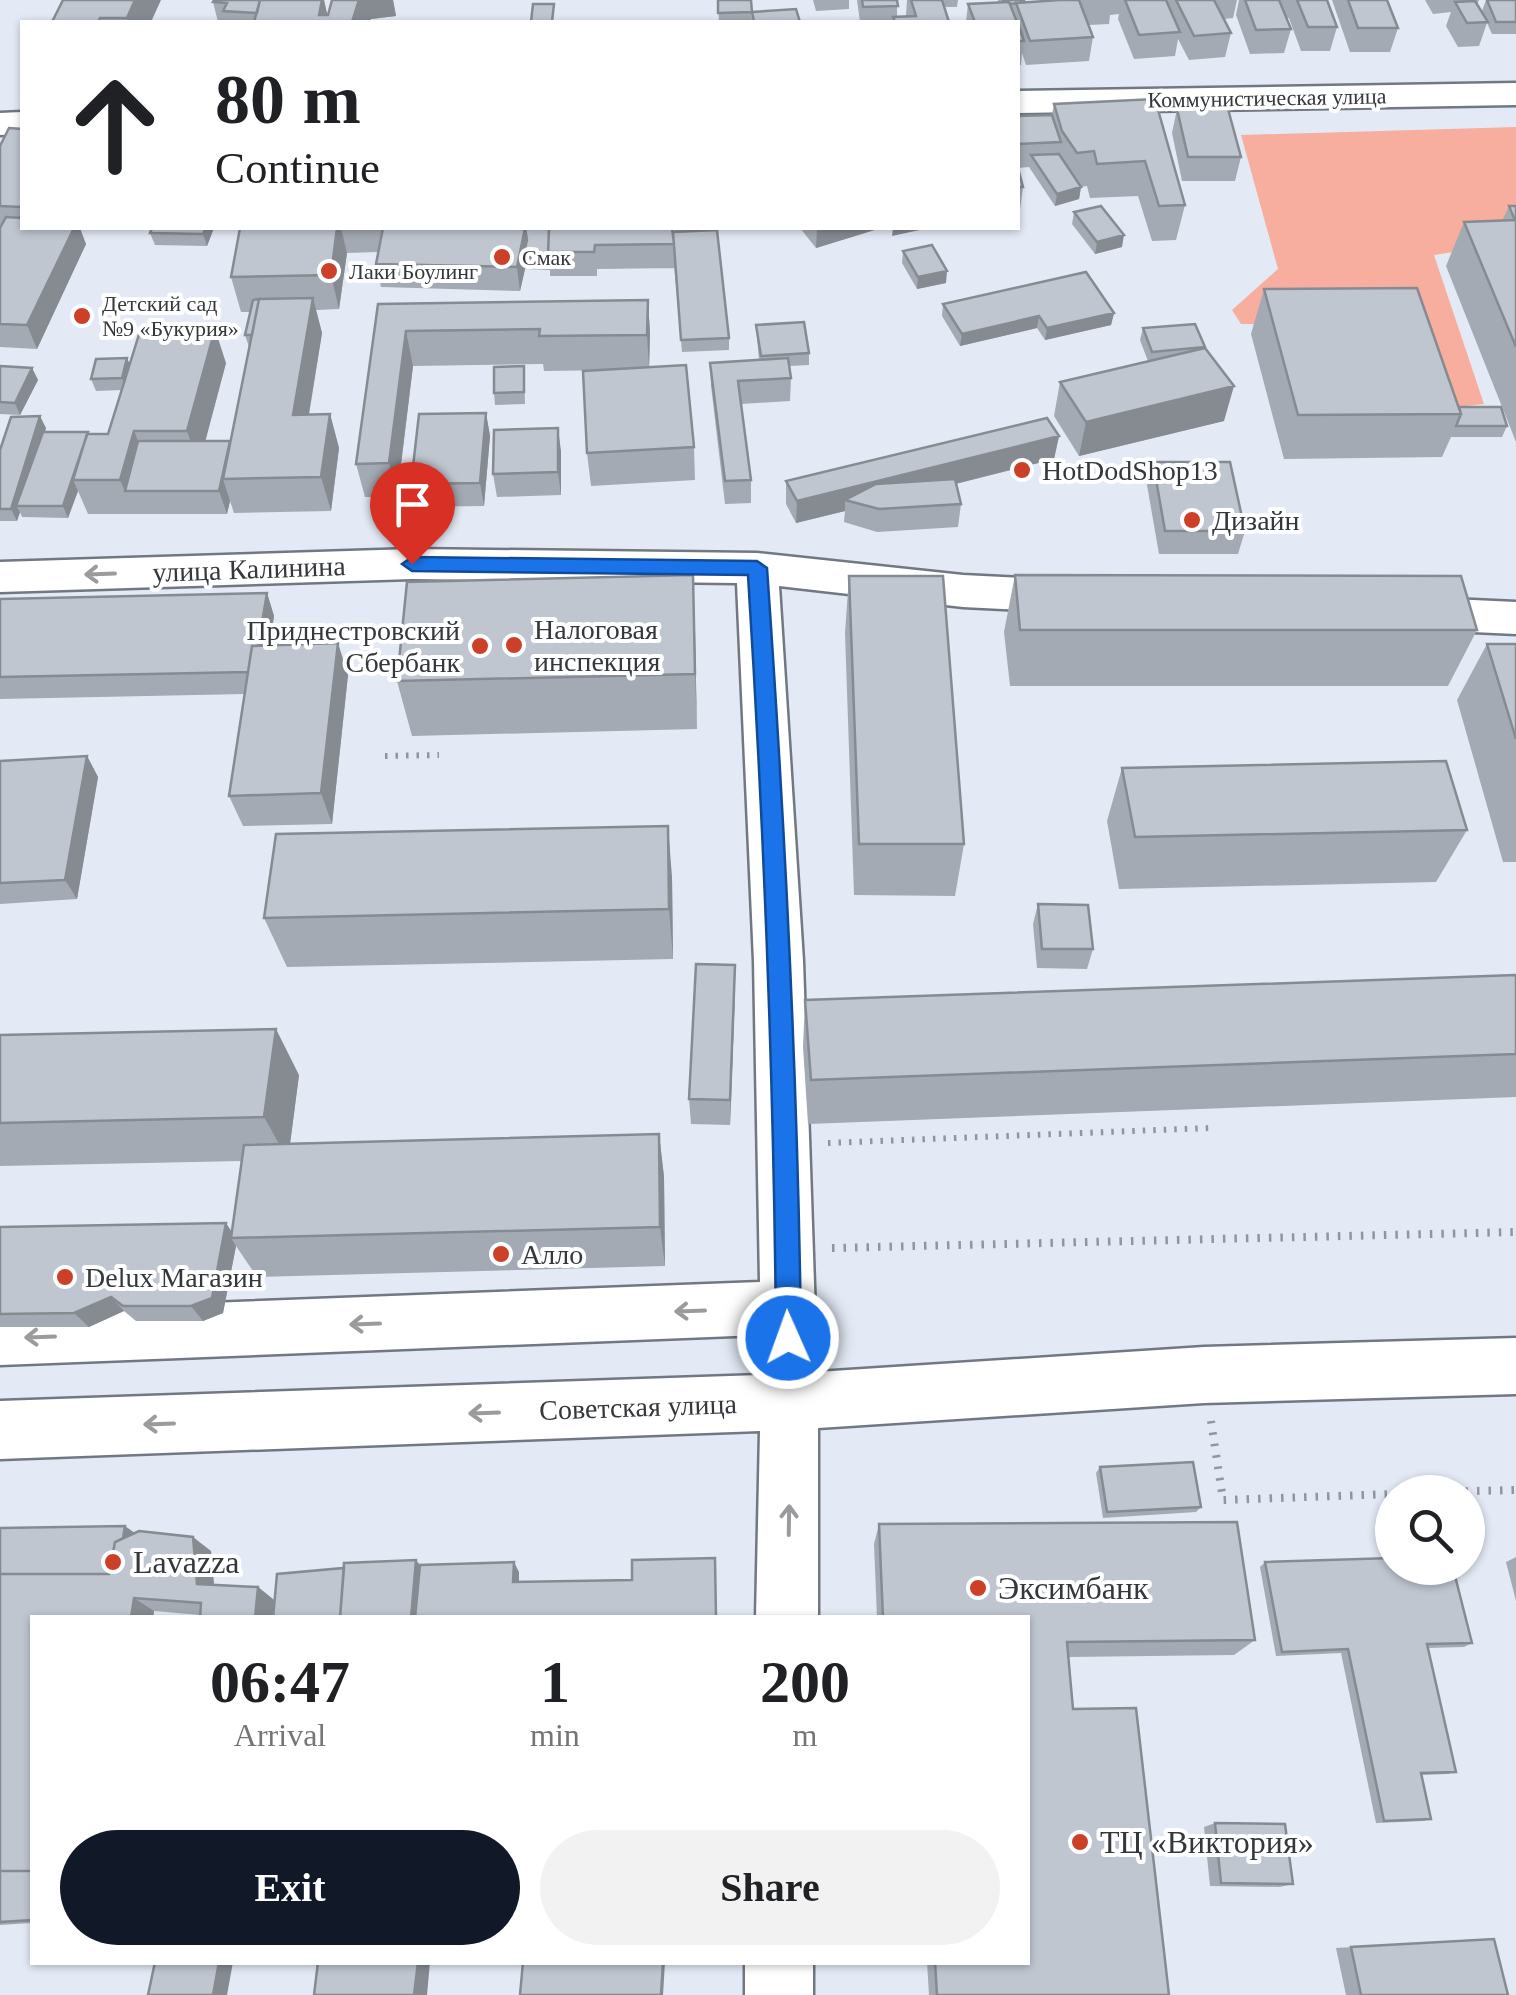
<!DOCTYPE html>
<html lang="en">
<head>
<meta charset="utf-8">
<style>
  body { margin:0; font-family:Georgia,serif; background:#f2f2f2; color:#202124; height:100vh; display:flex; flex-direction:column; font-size:38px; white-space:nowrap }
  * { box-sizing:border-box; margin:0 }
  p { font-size:32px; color:#757577 }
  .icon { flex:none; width:55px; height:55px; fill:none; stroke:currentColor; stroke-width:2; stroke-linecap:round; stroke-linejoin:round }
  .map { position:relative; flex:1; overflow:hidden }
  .sheet { position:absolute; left:30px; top:1615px; width:1000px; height:350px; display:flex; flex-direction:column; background:#fff; border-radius:0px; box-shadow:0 2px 8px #0004 }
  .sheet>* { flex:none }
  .banner { position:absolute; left:20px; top:20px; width:1000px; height:210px; border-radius:0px; box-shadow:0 2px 8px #0004; background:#fff; color:#202124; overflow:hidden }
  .controls { position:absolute; left:1375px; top:1475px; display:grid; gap:20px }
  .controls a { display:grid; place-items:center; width:110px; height:110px; border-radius:50%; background:#fff; box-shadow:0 2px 8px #0004; font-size:50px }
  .pin { position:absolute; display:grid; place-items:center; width:85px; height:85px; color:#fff; margin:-102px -42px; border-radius:50% 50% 50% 0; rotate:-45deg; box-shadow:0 0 10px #0007 }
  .pin .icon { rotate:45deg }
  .me { position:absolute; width:110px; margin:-55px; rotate:358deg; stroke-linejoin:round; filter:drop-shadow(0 0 8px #0008) }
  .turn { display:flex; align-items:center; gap:35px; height:210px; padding:0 30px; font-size:45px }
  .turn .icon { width:130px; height:130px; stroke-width:2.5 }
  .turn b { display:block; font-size:70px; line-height:85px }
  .eta { display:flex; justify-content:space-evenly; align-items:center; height:170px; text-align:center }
  .eta b { font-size:60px; font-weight:600; line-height:70px }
  .primary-button { display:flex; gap:20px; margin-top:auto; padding:20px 30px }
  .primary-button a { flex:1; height:115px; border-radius:60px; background:#111827; color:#fff; font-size:40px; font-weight:600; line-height:115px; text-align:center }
  .primary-button a+a { background:#f2f2f2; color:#202124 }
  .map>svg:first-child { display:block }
</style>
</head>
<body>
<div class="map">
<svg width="1516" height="1995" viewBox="0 0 1516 1995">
  <rect width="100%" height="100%" fill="#e3eaf5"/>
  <path fill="#f8ae9e" d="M1516,127V232L1466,250L1434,255L1484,404L1447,408L1417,325L1241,324L1232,310L1278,269L1241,135Z"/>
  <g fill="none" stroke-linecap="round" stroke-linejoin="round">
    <defs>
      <path id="street" d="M412,549L757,553L963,575L1078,581L1093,586L1099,597L1093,608L1078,613L963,607L779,586L803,961L817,1372L1204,1347L1516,1338V1394L1204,1403L818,1428V1618H756L760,1431L0,1459V1401L760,1375V1335L0,1365V1311L760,1282L754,961L737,583L412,579L0,592V562Z
        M1408,597L1516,602V634L1408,629L1393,624L1386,613L1393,602Z
        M745,1962H813V1995H745Z"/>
      <path id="secondary" d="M1516,83V105L1018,113V91Z
        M22,112V134L0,135V113Z"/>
    </defs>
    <use href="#street" stroke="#727881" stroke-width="5"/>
    <use href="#secondary" stroke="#727881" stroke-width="5"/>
    <path stroke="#91969e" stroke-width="6" stroke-dasharray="2.5 8" stroke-linecap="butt" d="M385,756L439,755
      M828,1143L1209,1128"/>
    <path stroke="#91969e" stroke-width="8" stroke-dasharray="2.5 9" stroke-linecap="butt" d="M832,1248L1516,1232
      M1211,1421L1223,1500L1392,1494
      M1431,1492L1516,1490"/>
    <use href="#street" fill="#fff" fill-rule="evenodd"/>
    <use href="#secondary" fill="#fff" fill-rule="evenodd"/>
  </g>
  <path fill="#a4aab3" d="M63,0L151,22H52Z
    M214,0H324L327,15L332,0H393L396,16L371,19L370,22H218L213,2Z
    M718,0H751L752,22H719Z
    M813,0H849V9L816,11Z
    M857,0H897V17L906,16L907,0H958L957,7H944L949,22H860Z
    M998,0H1024V2L1060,0H1237L1233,18L1224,19L1231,33L1225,57L1189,60L1178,39L1175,56L1134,59L1118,19L1119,14L1110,15L1109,24L1089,25L1093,37L1089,61L1026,65L1022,53L1021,65H1018V22H966L968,4L998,2Z
    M1239,0H1327L1337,27L1330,51H1301L1289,18H1287L1291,29L1284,53L1250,54L1236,15Z
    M1332,0H1387L1398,28L1390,52H1350Z
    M1425,0H1479L1477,5L1484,16L1482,11L1486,0H1516V34H1492L1487,23L1479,46L1458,47L1446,26L1451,12L1433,14Z
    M1155,99L1185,205L1176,240L1152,241L1138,196L1090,198L1087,186L1081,187L1079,199L1055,206L1029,167L1018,168L1023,187L1020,210L1018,211V116L1052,115L1054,104Z
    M1177,109L1241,157L1235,181H1182L1172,133Z
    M22,129V228L86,244L37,349L0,347V206Z
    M1509,206H1516V442L1446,266L1464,222L1502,221Z
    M1074,212L1122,247L1095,254L1072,224Z
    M152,228H214L207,246L155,245L150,233Z
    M240,228H672L673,232H675L674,228H701L729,338V350L682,352L674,264L675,268L597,269V276H550V270L525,269L520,291L381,287L376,264L378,252L347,253L339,309L316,310L322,333L309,415L330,414L339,448L331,511L234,513L230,501L227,514H88L78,491L68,518L22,517L20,512L17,521H0V450L46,428L45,432L108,434L122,390L96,391L91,379L127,358L130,365L226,363L205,441H230L249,347L245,335L250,312H241L231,277Z
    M800,228H881L816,248Z
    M903,251L946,283L917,289L902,263Z
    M1264,289L1459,407L1507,426L1502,437H1451L1442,457L1284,459L1251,334Z
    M648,300L650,334L649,367L694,447L695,480L591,486L587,453L610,370L544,371L543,364L413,366L397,497H365L356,464L378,304Z
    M943,304L1114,313L1111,325L1045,340L1037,328L960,346L942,316Z
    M1195,324L1224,421L1079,456L1054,416L1060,382L1148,361L1140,340L1143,328Z
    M756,325L809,353V365L789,366L791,378L790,401L741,404L751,480V503L725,504L711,386L710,363L759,360Z
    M0,366L32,368L38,380L20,415L0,414Z
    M524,366L525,404L495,405L494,393Z
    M486,413L490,436L484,506L416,507L411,484Z
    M1059,436L1054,459L956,484L961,504L958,527L877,532L844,522L845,511L796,523L786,504V481Z
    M561,451V495L497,497L493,474Z
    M1153,462L1245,531L1238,554H1159L1147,485Z
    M693,575L697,729L412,736L397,681Z
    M1015,575L1477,630L1448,686H1010L1004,632Z
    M849,576L964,844L955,896L854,895L845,633Z
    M267,593L274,616L270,645L348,675L332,824L243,826L229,796L245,694L0,699V599Z
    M1487,644H1516V862H1503L1457,700Z
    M87,756L98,777L77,899L0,904V761Z
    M1122,768L1467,830L1436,882L1119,889L1107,821Z
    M672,877L673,959L287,967L264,918Z
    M1038,904L1093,949L1087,969L1037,968L1033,924Z
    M735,965V993L730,1125L691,1124L689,1099Z
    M1516,975V1097L808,1124L803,1047L805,1000Z
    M0,1035L299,1075L290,1143L659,1134L664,1177L665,1266L257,1277L236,1246L223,1313L203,1321H136L124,1311L89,1327H0V1227L232,1231L242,1161L0,1166Z
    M1100,1467L1201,1507L1196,1512L1103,1518L1096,1473Z
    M879,1524L1255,1640L1234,1655L1068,1657L1073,1709L1169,1995H929L927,1962H1028V1618H877L874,1544Z
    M0,1528L135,1533L211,1551L214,1585L258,1587L274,1600L200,1615L154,1611L153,1618H32V1923L0,1925Z
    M1516,1557V1601L1506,1562Z
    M1265,1562L1472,1643L1464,1647L1427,1648L1456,1772L1448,1774L1422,1775L1431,1819L1423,1821L1376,1823L1341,1653L1276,1656L1260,1567Z
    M1215,1823L1293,1884L1280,1887L1210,1886L1204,1827Z
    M1494,1939L1508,1995H1346L1336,1948Z"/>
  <path fill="#868b92" d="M135,0H161L151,22H128L127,18Z
    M322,0H324L329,22L319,15Z
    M359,0H393L396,16L371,19L370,22H352Z
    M1081,187L1079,199L1055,206L1057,194Z
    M74,228H80L86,244L37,349L27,325Z
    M206,228H214L207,246L203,234Z
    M337,228H341L347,253L339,309L331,275Z
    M525,228L528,252L523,257L525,269L520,291L517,267Z
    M817,228H881L816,248Z
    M893,228H929L892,236Z
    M1124,235L1122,247L1095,254L1097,242Z
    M947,271L946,283L917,289L918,277Z
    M313,298L322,333L303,449L293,415Z
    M648,300L650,334L649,369L647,335Z
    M1114,313L1111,325L1045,340L1047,328Z
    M1039,316L1037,328L960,346L962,334Z
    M215,329L226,363L199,465L187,431Z
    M406,331L413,366L397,497L389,463Z
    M127,358L132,370L127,390L122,378Z
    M32,368L38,380L20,415L15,403Z
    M1234,386L1224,421L1079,456L1086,422Z
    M486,413L490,436L484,506L480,483Z
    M330,414L339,448L331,511L321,477Z
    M40,416L46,428L21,506H16L20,512L17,521L11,509Z
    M558,428L561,451V495L558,472Z
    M134,431L148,465L125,491L120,480Z
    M88,432L93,444L73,480L78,491L68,518L63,506Z
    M1059,436L1054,459L867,506L845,500V511L796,523L797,501Z
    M231,441L223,479L230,501L227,514L219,491Z
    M693,575L695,632L697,729L695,674Z
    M267,593L274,616L262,693L254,672Z
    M338,643L348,675L332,824L321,793Z
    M87,756L98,777L77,899L65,880Z
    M668,826L672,877L673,959L669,909Z
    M735,965V993L730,1125V1100Z
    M276,1029L299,1075L288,1160L264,1117Z
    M659,1134L664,1177L665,1266L660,1227Z
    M226,1223L236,1238H231L236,1246L223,1313L203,1321L191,1306Z
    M111,1297L124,1311L89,1327L74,1313Z
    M125,1526L139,1536L116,1578Z
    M193,1537L211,1551L215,1597L197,1584Z
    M416,1560L427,1574L424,1618H411Z
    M514,1562L519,1572V1592L513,1582Z
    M258,1587L274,1600L272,1618H255Z
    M134,1598L154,1611L153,1618H131Z
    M219,1962H233L227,1995H213Z
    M418,1962H430L427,1995H414Z
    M663,1962H665L663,1995H661Z"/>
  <path fill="#bfc6d0" stroke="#868b92" stroke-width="2.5" d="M63,0H135L127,18H100L98,22H52Z
    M214,0H260L257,13L223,11L227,3L213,2Z
    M260,0H322L319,15H328L332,0H359L352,22H254Z
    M718,0H751L752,12L718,13Z
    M862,0H897L898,6L863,7Z
    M911,0H942L949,22H895L893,17L916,16Z
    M1003,0H1024V2L1010,4L1009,2H1004Z
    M1060,0H1079L1093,37L1030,41L1016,3Z
    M1125,0H1166L1180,32L1139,35Z
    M1176,0H1214L1231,33L1194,36Z
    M1245,0H1279L1291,29L1256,30Z
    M1297,0H1327L1337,27H1308Z
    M1348,0H1387L1398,28H1358Z
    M1487,0H1516V22H1496Z
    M1475,1L1488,22L1467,23L1455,2Z
    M1009,2L1017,22H975L968,4Z
    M533,4H554L552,22H531Z
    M796,9L800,22H754L752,12Z
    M1018,24L1024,41H1018Z
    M1155,99L1185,205L1159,206L1145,161L1097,164L1094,151L1077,153L1062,131L1054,104Z
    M1177,109H1228L1241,157H1188Z
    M1052,115L1061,142L1018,144V116Z
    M9,128L22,129V207L0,206V146Z
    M1059,154L1081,187L1057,194L1031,155Z
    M1018,168L1023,187H1018Z
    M1101,206L1124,235L1097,242L1074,212Z
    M1509,206H1516V347L1464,222L1515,220Z
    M6,217L22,218V228H74L27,325L0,324V228Z
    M152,228H206L203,234L150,233Z
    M240,228H337L331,275L231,277Z
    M383,228H525L517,267L376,264Z
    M518,228H549L548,258L523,257L527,240L525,228Z
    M549,228H672L674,244L595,245L594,252H548Z
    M717,230L729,338L681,340L673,232Z
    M932,245L947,271L918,277L903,251Z
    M1086,272L1114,313L1047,328L1039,316L962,334L943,304Z
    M1417,288L1461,414L1298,415L1264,289Z
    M313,298L293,415L330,414L321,477L223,479L259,299Z
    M259,299L252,335H245L253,300Z
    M648,300L647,335L539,336L540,329L406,331L389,463L356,464L378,304Z
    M804,322L809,353L761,356L756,325Z
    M1195,324L1205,347L1152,352L1143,328Z
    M141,328L215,329L187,431H134L120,480H73L87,434H108Z
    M1205,348L1234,386L1086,422L1060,382Z
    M127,358L122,378L91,379L96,359Z
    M788,358L791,378L738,381L751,480L725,481L710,363Z
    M686,365L694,447L587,453L583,371Z
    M0,366L32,368L15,403L0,402Z
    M524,366V392L494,393V367Z
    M1459,407H1501L1507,426H1456L1461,414Z
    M486,413L480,483L411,484L419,414Z
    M40,416L11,509H0V450L11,417Z
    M1047,418L1059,436L797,501L786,481Z
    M558,428V472L493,474L494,430Z
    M43,432H88L63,506H16Z
    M138,441H230L219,491H125Z
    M1153,462H1230L1245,531H1165Z
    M955,479L961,504L879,509L845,500L876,484Z
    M693,575L695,674L397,681L407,582Z
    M1015,575L1461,576L1477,630H1020Z
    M849,576H943L964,844H859Z
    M267,593L258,646H252L248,672L0,677V599Z
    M338,643L321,793L229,796L252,646Z
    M1487,644H1516V739Z
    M87,756L65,880L0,883V761Z
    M1446,761L1467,830L1135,837L1122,768Z
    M668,826L669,909L264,918L276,834Z
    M1038,904L1088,905L1093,949H1042Z
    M696,964L735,965L730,1100L689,1099Z
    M1516,975V1054L811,1080L805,1000Z
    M276,1029L264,1117L0,1123V1035Z
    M659,1134L660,1227L231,1238L244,1145Z
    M226,1223L212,1298L191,1306H123L111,1297L74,1313L0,1314V1227Z
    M1193,1462L1201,1507L1107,1512L1100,1467Z
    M1237,1522L1255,1640L1067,1642L1073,1709L1136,1708L1169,1995H937L935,1962H1028V1618H883L879,1524Z
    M125,1526L123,1538L115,1542L109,1574H0V1528Z
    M139,1531L193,1537L197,1584L258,1587L255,1618H200L201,1603L134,1598L131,1618H32V1871H0V1574H109L115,1542Z
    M715,1558L716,1618H415L420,1565L514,1562L513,1582L632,1580V1560Z
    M1392,1558V1568H1453L1472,1643L1427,1644L1456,1772L1421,1773L1431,1819L1384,1821L1348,1649L1282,1652L1265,1562Z
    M416,1560L411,1618H340L344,1563Z
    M344,1568L340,1618H273L277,1574Z
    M1215,1823L1285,1824L1293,1884L1221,1883Z
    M0,1871H32V1920L0,1922Z
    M1494,1939L1508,1995H1361L1351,1947Z
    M155,1962H219L213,1995H148Z
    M318,1962H418L414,1995H314Z
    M523,1962H663L661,1995H520Z"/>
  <defs><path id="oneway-shaft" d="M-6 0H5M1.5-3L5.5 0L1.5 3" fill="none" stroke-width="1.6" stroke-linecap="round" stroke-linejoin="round" transform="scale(2.5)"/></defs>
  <g stroke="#9a9b9d">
    <use href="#oneway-shaft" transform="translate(100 574) rotate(178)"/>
    <use href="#oneway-shaft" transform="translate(690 1311) rotate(178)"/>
    <use href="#oneway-shaft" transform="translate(365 1324) rotate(178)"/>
    <use href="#oneway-shaft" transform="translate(40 1337) rotate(178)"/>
    <use href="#oneway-shaft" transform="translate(484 1413) rotate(178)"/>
    <use href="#oneway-shaft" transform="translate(159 1424) rotate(178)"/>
    <use href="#oneway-shaft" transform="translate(789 1520) rotate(-89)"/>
  </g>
  <path fill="#1a73e8" stroke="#114b97" stroke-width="2.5" d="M412,557L757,561L767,568C785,825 798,1081 801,1338L798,1347L788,1351L779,1347L776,1338C774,1083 764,829 748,575L412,571L402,564Z"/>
  <g fill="#cb4026" stroke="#fff" stroke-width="4">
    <circle cx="502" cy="257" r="10"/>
    <circle cx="329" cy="271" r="10"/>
    <circle cx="82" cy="316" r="10"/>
    <circle cx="1022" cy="470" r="10"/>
    <circle cx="1192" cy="520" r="10"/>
    <circle cx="514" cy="645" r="10"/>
    <circle cx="480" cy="646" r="10"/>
    <circle cx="501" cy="1254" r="10"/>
    <circle cx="65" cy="1277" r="10"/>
    <circle cx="113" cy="1562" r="10"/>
    <circle cx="978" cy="1588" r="10"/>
    <circle cx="1080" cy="1842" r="10"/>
  </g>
  <g text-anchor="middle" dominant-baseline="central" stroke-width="8" stroke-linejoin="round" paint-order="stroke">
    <g font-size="22" fill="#34373b" stroke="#fff">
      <text transform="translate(1267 98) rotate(-1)">Коммунистическая улица</text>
    </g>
    <g font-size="22" fill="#34373b" stroke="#fff" text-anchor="start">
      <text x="522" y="257">Смак</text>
      <text x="349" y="271">Лаки Боулинг</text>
      <text x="102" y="303">Детский сад<tspan x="102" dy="25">№9 «Букурия»</tspan></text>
    </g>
    <g font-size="28" fill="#34373b" stroke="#fff" text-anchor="start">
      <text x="1042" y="470">HotDodShop13</text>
      <text x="1212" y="520">Дизайн</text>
      <text x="534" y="629">Налоговая<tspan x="534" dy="32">инспекция</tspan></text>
      <text x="460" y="630" text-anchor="end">Приднестровский<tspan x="460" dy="32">Сбербанк</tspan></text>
      <text x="521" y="1254">Алло</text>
      <text x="85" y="1277">Delux Магазин</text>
    </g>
    <g font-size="28" fill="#34373b" stroke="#fff">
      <text transform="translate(249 569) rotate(-2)">улица Калинина</text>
      <text transform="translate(638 1407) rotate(-2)">Советская улица</text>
    </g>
    <g font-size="32" fill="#34373b" stroke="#fff" text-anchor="start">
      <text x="133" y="1562">Lavazza</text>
      <text x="998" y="1588">Эксимбанк</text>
      <text x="1100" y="1842">ТЦ «Виктория»</text>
    </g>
  </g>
</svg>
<div class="controls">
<a><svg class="icon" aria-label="search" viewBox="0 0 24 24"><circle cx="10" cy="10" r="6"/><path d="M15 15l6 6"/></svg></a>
</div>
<div class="pin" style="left:412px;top:564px;background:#d93025"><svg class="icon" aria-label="arrive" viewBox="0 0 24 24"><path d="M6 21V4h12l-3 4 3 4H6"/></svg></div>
<svg class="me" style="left:788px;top:1338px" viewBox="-20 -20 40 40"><circle r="17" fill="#1a73e8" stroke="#fff" stroke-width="3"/><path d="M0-11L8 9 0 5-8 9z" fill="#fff"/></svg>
<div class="banner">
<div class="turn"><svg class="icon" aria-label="ahead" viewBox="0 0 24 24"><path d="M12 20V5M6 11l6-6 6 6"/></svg><div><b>80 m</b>Continue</div></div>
</div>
<section class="sheet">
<div class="eta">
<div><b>06:47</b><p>Arrival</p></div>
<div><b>1</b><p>min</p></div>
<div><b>200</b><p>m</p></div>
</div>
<div class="primary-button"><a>Exit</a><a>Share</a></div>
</section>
</div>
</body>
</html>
